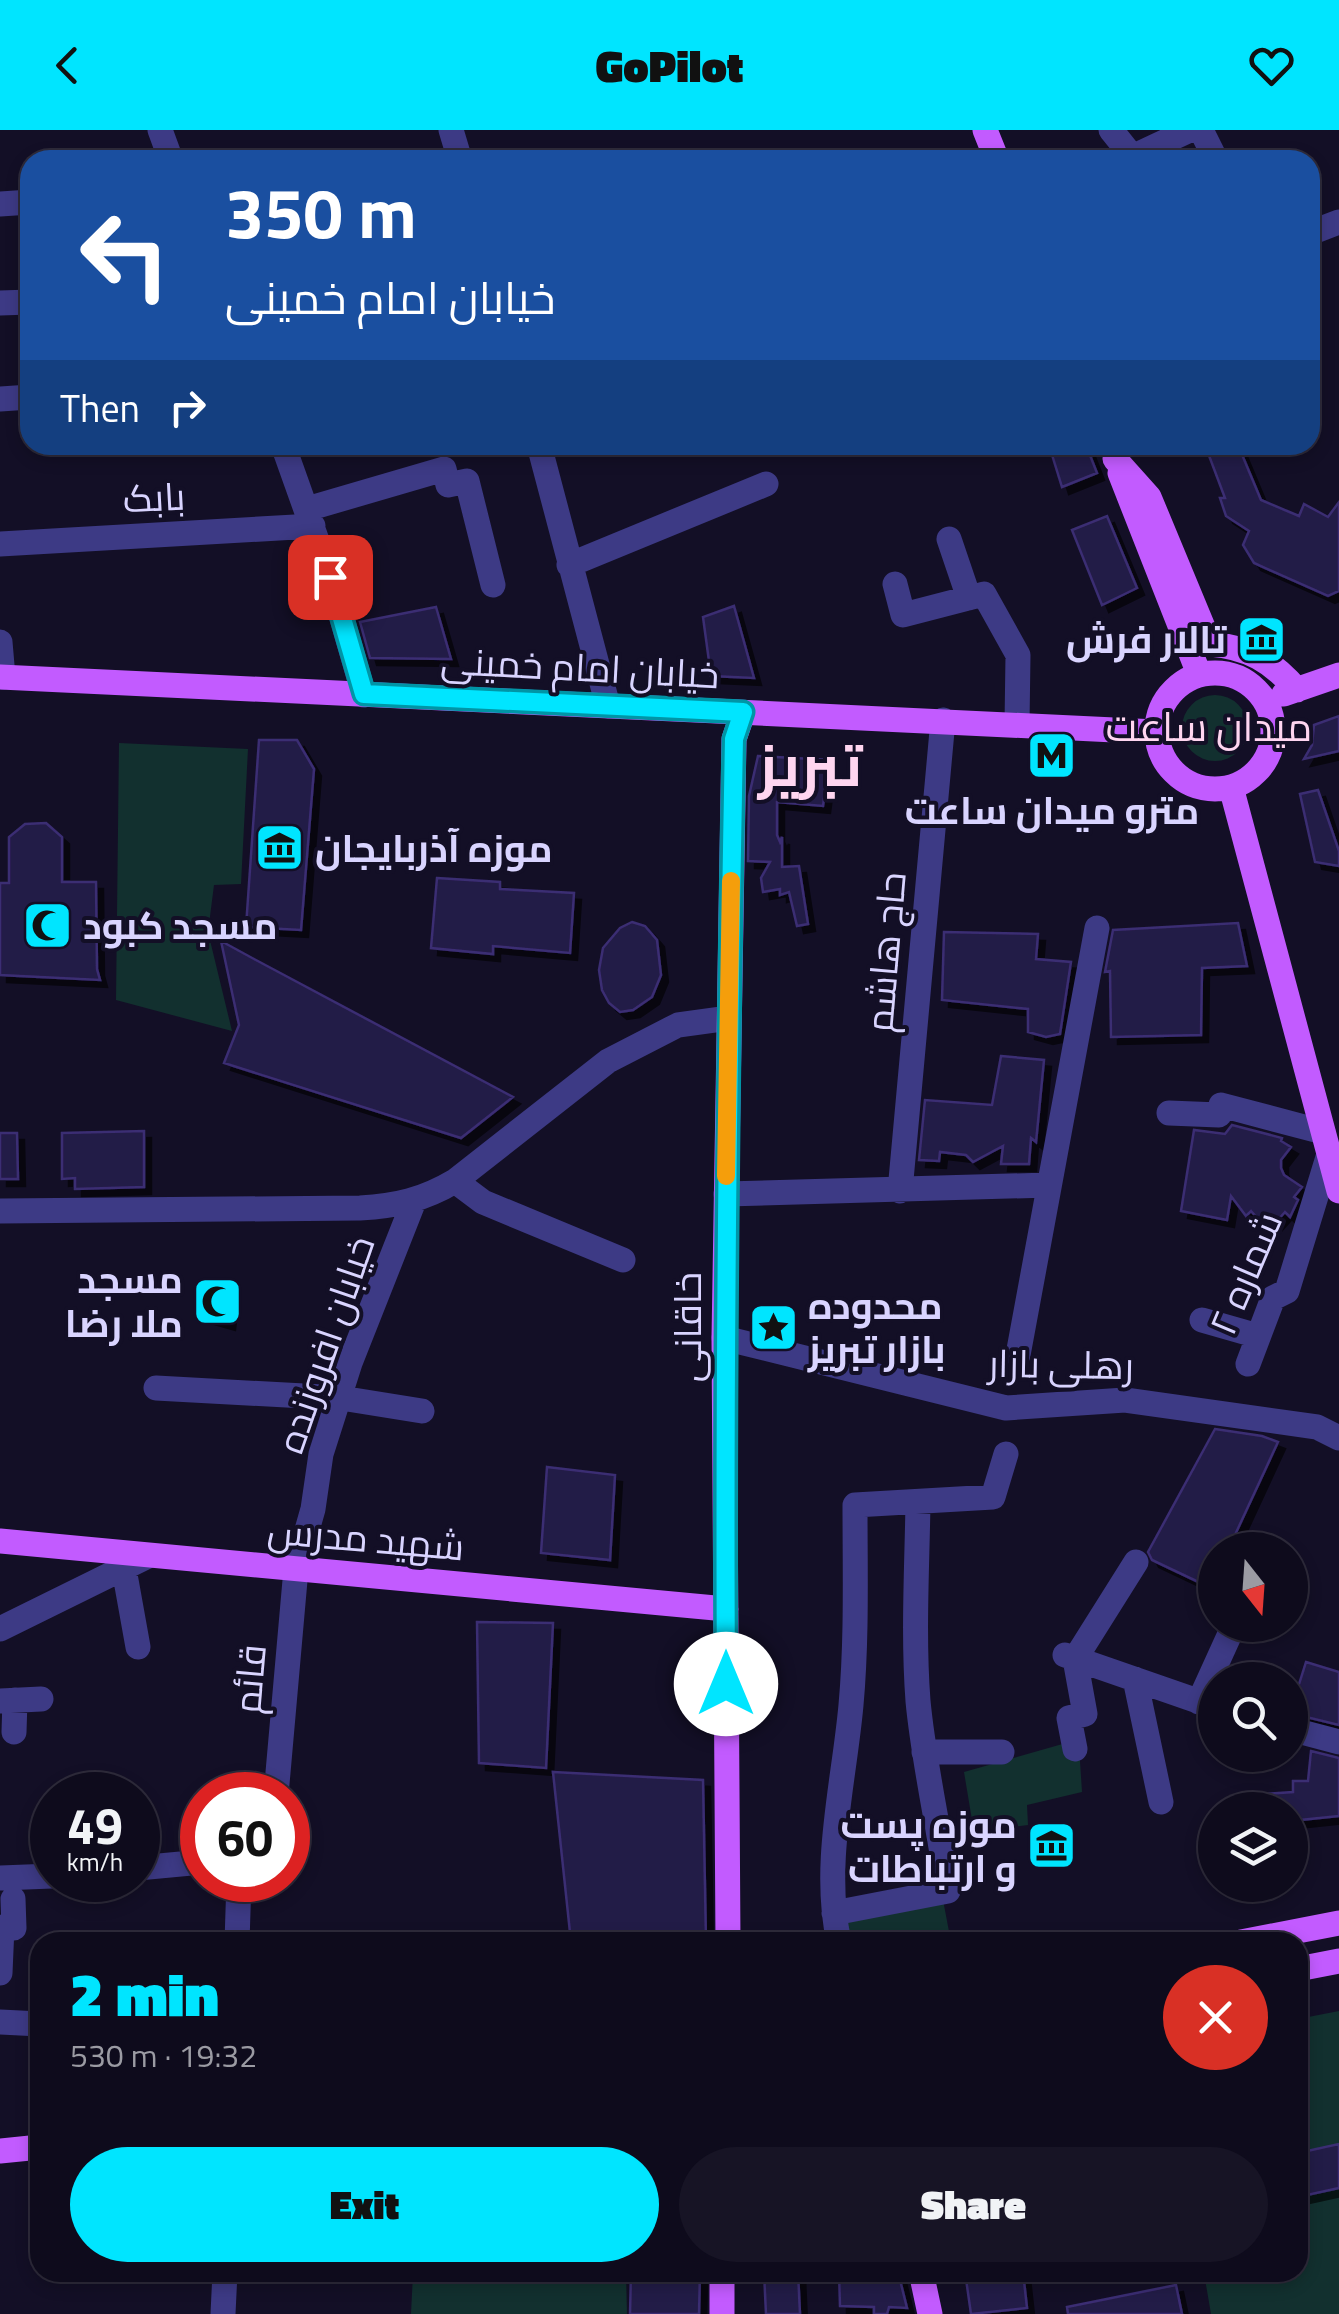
<!DOCTYPE html>
<html lang="en">
<head>
<meta charset="utf-8">
<style>
  body { margin:0; font-family:"Titillium Web",Cairo,sans-serif; background:#171425; color:#f1f3f6; height:100vh; display:flex; flex-direction:column; font-size:38px; white-space:nowrap }
  * { box-sizing:border-box; margin:0 }
  p { font-size:32px; color:#9b9ba3 }
  .icon { flex:none; width:55px; height:55px; fill:none; stroke:currentColor; stroke-width:2; stroke-linecap:round; stroke-linejoin:round }
  .map { position:relative; flex:1; overflow:hidden }
  .drawer { position:absolute; left:30px; top:1802px; width:1278px; height:350px; display:flex; flex-direction:column; background:#0e0b1c; border-radius:30px; box-shadow:0 5px 15px #0003,0 0 0 2px #2e2b3b }
  .drawer>* { flex:none }
  .hud { position:absolute; left:20px; top:20px; width:1300px; height:305px; border-radius:30px; box-shadow:0 5px 15px #0003,0 0 0 2px #2e2b3b; background:#1a4fa0; color:#fff; overflow:hidden }
  .needle { width:65px; rotate:163deg }
  .buttons { position:absolute; left:1198px; top:1402px; display:grid; gap:20px }
  .buttons a { display:grid; place-items:center; width:110px; height:110px; border-radius:50%; background:#0e0b1c; box-shadow:0 5px 15px #0003,0 0 0 2px #2e2b3b; font-size:50px }
  .speed { position:absolute; left:30px; top:1642px; display:flex; gap:20px; font-size:50px; font-weight:700; text-align:center }
  .speed>* { display:grid; place-content:center; width:130px; height:130px; border-radius:50%; background:#0e0b1c; box-shadow:0 5px 15px #0003,0 0 0 2px #2e2b3b; line-height:1 }
  .speed small { font-size:25px; font-weight:400 }
  .speed .limit { border:15px solid #d22; background:#fff; color:#111 }
  .pin { position:absolute; display:grid; place-items:center; width:85px; height:85px; color:#fff; margin:-42px; border-radius:20px; box-shadow:0 5px 15px #0006 }
  .me { position:absolute; width:110px; margin:-55px; rotate:0deg; stroke-linejoin:round; filter:drop-shadow(0 0 8px #0008) }
  .turn { display:flex; align-items:center; gap:35px; height:210px; padding:0 40px; font-size:45px }
  .turn .icon { width:130px; height:130px; stroke-width:2.5 }
  .turn b { display:block; font-size:70px; line-height:85px }
  .then { display:flex; align-items:center; height:95px; padding:0 40px; background:#0003; gap:20px; font-size:38px }
  .round { display:grid; place-items:center; flex:none; width:105px; height:105px; border-radius:52px; background:#171425 }
  .headline { display:flex; align-items:center; justify-content:space-between; height:170px; padding:0 40px }
  h1 { font-size:60px; font-weight:800; line-height:75px; color:#00e5ff }
  .action { display:flex; gap:20px; margin-top:auto; padding:20px 40px }
  .action a { flex:1; height:115px; border-radius:60px; background:#00e5ff; color:#111; font-size:40px; font-weight:800; line-height:115px; text-align:center }
  .action a+a { background:#171425; color:#f1f3f6 }
  header { display:flex; justify-content:space-between; align-items:center; height:130px; padding:0 40px; background:#00e5ff; color:#111; font-size:45px; font-weight:800 }
  .map>svg:first-child { display:block }
</style>
</head>
<body>
<header><svg class="icon" aria-label="back" viewBox="0 0 24 24"><path d="M15 5l-7 7 7 7"/></svg>GoPilot<svg class="icon" aria-label="heart" viewBox="0 0 24 24"><path d="M12 20l-8-8c-3-5 5-10 8-4 3-6 11-1 8 4z"/></svg></header>
<div class="map">
<svg width="1339" height="2184" viewBox="0 0 1339 2184">
  <defs>
    <filter id="shadow"><feDropShadow dx="7" dy="7" stdDeviation="0" flood-color="#0009"/></filter>
  </defs>
  <rect width="100%" height="100%" fill="#130f26"/>
  <path fill="#12302f" d="M1182 598a33 33 0 1 1 66 0a33 33 0 1 1-66 0Z
    M119,613L248,619L241,754L214,755L208,802L232,901L116,870Z
    M1066,1613L1080,1631L1082,1662L1027,1675L1028,1695L974,1702L964,1642Z
    M940,1754L951,1812H850L843,1771Z
    M1339,1881V2184H1211L1204,2143L1298,2142V1889Z
    M413,2143H626L627,2184H411Z"/>
  <path fill="#241b47" stroke="#3b2d73" stroke-width="2.5" filter="url(#shadow)" d="M1049,315H1086L1097,343L1062,357Z
    M1205,315H1238L1261,370L1299,386L1304,374L1328,387L1339,372V461L1328,466L1254,433L1243,415L1249,401L1226,386L1220,368H1225Z
    M1107,386L1137,458L1102,475L1072,400Z
    M734,476L754,548L711,546L703,487Z
    M436,477L451,529L370,528L360,492Z
    M1339,586V621L1304,629L1312,615L1314,595Z
    M259,610H297L314,639L301,800L246,797Z
    M758,626L829,630L823,676L777,672V705L780,712L782,707V737L799,736L808,794L797,796L789,762L780,765V759L763,762L761,748L770,732L748,731L749,666Z
    M1318,660L1339,721V736L1315,732L1300,664Z
    M46,693L62,707V752H96L97,839L100,850L0,845V753H9V707L25,694Z
    M437,748L500,752V759L574,763L570,823L493,816V824L431,818Z
    M632,792L645,796L657,810L661,845L652,867L633,880L620,882L609,873L602,860L599,840L603,818L620,798Z
    M1238,793L1247,836L1202,838L1201,905L1111,907L1110,841L1105,842L1113,800Z
    M944,802L1038,804L1036,829L1071,832L1060,904L1046,907L1028,902V879L942,870Z
    M221,811L254,829L513,967L461,1008L224,933L239,895Z
    M1001,926L1044,930L1036,1012L1031,1008L1029,1034H1001L1003,1016L973,1032L966,1025L940,1022L939,1031L919,1030L925,970L992,975Z
    M1232,995L1282,1008L1281,1011L1291,1017L1281,1030V1038L1284,1045L1302,1057L1294,1067L1298,1070L1290,1087L1285,1082L1275,1093L1265,1086L1259,1090L1251,1081L1246,1086L1231,1066L1227,1090L1181,1081L1194,1000L1225,1004Z
    M144,1001V1057L75,1059V1048L62,1049V1003Z
    M0,1003H17L18,1049H0Z
    M208,1153L232,1157L228,1193L204,1186Z
    M1215,1299L1262,1306L1278,1312L1228,1420H1215V1448L1211,1458L1152,1430L1148,1422Z
    M547,1337L615,1345L610,1430L541,1423Z
    M477,1492L553,1493L546,1638L479,1633Z
    M1306,1532L1339,1542V1595L1290,1583Z
    M1311,1621L1339,1628V1686L1290,1691V1680H1264L1265,1664L1293,1662V1651H1308Z
    M553,1642L703,1650L706,1812H571Z
    M1339,2014V2058L1298,2067V2023Z
    M631,2142H700L699,2184H630Z
    M764,2142H798L800,2184H766Z
    M839,2142H898L907,2178L889,2177L887,2184H874V2177L840,2176Z
    M965,2142H1023L1027,2178L971,2184Z
    M1176,2155L1182,2184H1068L1067,2177Z"/>
  <g fill="none" stroke-linecap="round" stroke-linejoin="round">
    <path stroke="#3d3a85" stroke-width="25" d="M160,0L171,30
      M451,0L460,30
      M1111,0L1135,30
      M1201,0L1215,28
      M1132,27L1190,0
      M0,74L30,72
      M1310,103L1339,92
      M0,173L30,172
      M0,269L30,267
      M283,315L330,447L364,565
      M539,315L608,576
      M307,379L444,339L448,355L467,351L493,455
      M949,409L969,468
      M0,414L313,396
      M569,435L766,354
      M895,454L903,485L984,464L1018,525L1017,594
      M0,512L3,547
      M1169,983L1219,985L1221,975L1323,1002
      M455,1051L483,1072L623,1130
      M900,1061L943,590
      M726,1064L1049,1055
      M0,1081L360,1078C396,1076 423,1070 455,1051L608,931L678,895L729,888
      M1202,1190L1258,1206
      M724,1208L1006,1278L1125,1270L1317,1297L1339,1308
      M1018,1225L1097,798
      M1248,1234L1273,1168L1287,1161L1329,1024
      M156,1258L341,1268L422,1281
      M124,1439L138,1517
      M0,1499L148,1426
      M1065,1525L1215,1577
      M1135,1549L1161,1672
      M0,1571L41,1569
      M1199,1572L1234,1495
      M1290,1599L1339,1612
      M14,1602L15,1570
      M1075,1619L1069,1588L1085,1584L1075,1529L1136,1432
      M924,1622H1002
      M276,1665L296,1439L313,1379L321,1324L350,1233L414,1071
      M138,1738L202,1732
      M0,1748L52,1746
      M834,1783L948,1761C939,1697 924,1635 918,1571C913,1505 917,1438 918,1372
      M237,1812L239,1750
      M839,1812C822,1735 844,1653 851,1575C857,1509 855,1441 855,1375L993,1367L1006,1324
      M0,1843L2,1797L14,1798L13,1769
      M0,1892L40,1894
      M223,2184L225,2142"/>
    <path stroke="#c25bff" stroke-width="25" d="M985,0L997,30
      M1115,329L1149,367L1210,514C1248,517 1272,531 1297,560
      M1120,343L1199,544
      M1157 601a58 58 0 1 1 116 0a58 58 0 1 1-116 0Z
      M0,547L1156,602
      M1284,564L1339,545
      M1231,657L1339,1061
      M0,1411L726,1479
      M728,1812L724,1208L734,609L743,583
      M1241,1812L1339,1793
      M1298,1839L1339,1831
      M0,2021L40,2017
      M921,2142L930,2184
      M722,2184V2142"/>
  </g>
  <g fill="none" stroke-linecap="round" stroke-linejoin="round">
    <defs>
      <path id="route" d="M330,447L364,564L743,582L734,609C728,924 724,1238 726,1554"/>
    </defs>
    <use href="#route" stroke="#0095a6" stroke-width="25"/>
    <use href="#route" stroke="#00e5ff" stroke-width="18"/>
    <path stroke="#f59e0b" stroke-width="18" d="M726,1046L731,751"/>
  </g>
  <defs>
    <symbol id="museum-square" viewBox="-11 -11 22 22"><rect x="-9" y="-9" width="18" height="18" rx="4" fill="#00e5ff" stroke="#130f26"/><path d="M0-6L6-3V-2H-6V-3ZM-5-1h2V3h-2ZM-1-1h2V3h-2ZM3-1h2V3H3ZM-6 4H6V6H-6Z" fill="#111"/></symbol>
    <symbol id="metro-square" viewBox="-11 -11 22 22"><rect x="-9" y="-9" width="18" height="18" rx="4" fill="#00e5ff" stroke="#130f26"/><path d="M-5.5 5V-5H-3L0 0L3-5H5.5V5H3V-.5L0 4L-3-.5V5Z" fill="#111"/></symbol>
    <symbol id="mosque-square" viewBox="-11 -11 22 22"><rect x="-9" y="-9" width="18" height="18" rx="4" fill="#00e5ff" stroke="#130f26"/><path d="M3.5-4.9A6 6 0 1 0 3.5 4.9A5 5 0 1 1 3.5-4.9Z" fill="#111"/></symbol>
    <symbol id="sight-square" viewBox="-11 -11 22 22"><rect x="-9" y="-9" width="18" height="18" rx="4" fill="#00e5ff" stroke="#130f26"/><path d="M0-6L1.8-2.2L6-1.7L2.9 1.2L3.7 5.4L0 3.3L-3.7 5.4L-2.9 1.2L-6-1.7L-1.8-2.2Z" fill="#111"/></symbol>
  </defs>
  <g fill-rule="evenodd">
    <use href="#museum-square" x="1234" y="482" width="55" height="55"/>
    <use href="#metro-square" x="1024" y="598" width="55" height="55"/>
    <use href="#museum-square" x="252" y="690" width="55" height="55"/>
    <use href="#mosque-square" x="20" y="768" width="55" height="55"/>
    <use href="#mosque-square" x="190" y="1144" width="55" height="55"/>
    <use href="#sight-square" x="746" y="1170" width="55" height="55"/>
    <use href="#museum-square" x="1024" y="1688" width="55" height="55"/>
  </g>
  <g text-anchor="middle" dominant-baseline="central" stroke-width="8" stroke-linejoin="round" paint-order="stroke">
    <g font-size="38" fill="#d9d4ff" stroke="#130f26">
      <text transform="translate(154 367) rotate(-3)">بابک</text>
      <text transform="translate(580 537) rotate(3)">خیابان امام خمینی</text>
      <text transform="translate(885 822) rotate(-85)">حاج هاشم</text>
      <text transform="translate(1245 1143) rotate(-67)">شماره ۲</text>
      <text transform="translate(687 1197) rotate(-90)">خاقانی</text>
      <text transform="translate(325 1214) rotate(-71)">خیابان افروزنده</text>
      <text transform="translate(1061 1234) rotate(1)">رهلی بازار</text>
      <text transform="translate(366 1408) rotate(5)">شهید مدرس</text>
      <text transform="translate(249 1549) rotate(-85)">قائم</text>
    </g>
    <g font-size="38" font-weight="bold" fill="#d9d4ff" stroke="#130f26" text-anchor="end">
      <text x="1226" y="509">تالار فرش</text>
      <text x="1052" y="680" text-anchor="middle">مترو میدان ساعت</text>
      <text x="315" y="718" text-anchor="start">موزه آذربایجان</text>
      <text x="83" y="795" text-anchor="start">مسجد کبود</text>
      <text x="183" y="1149">مسجد<tspan x="183" dy="44">ملا رضا</tspan></text>
      <text x="808" y="1175" text-anchor="start">محدوده<tspan x="808" dy="44">بازار تبریز</tspan></text>
      <text x="1017" y="1694">موزه پست<tspan x="1017" dy="44">و ارتباطات</tspan></text>
    </g>
    <g font-size="40" fill="#ffd6f0" stroke="#130f26">
      <text x="1209" y="596">میدان ساعت</text>
    </g>
    <g font-size="58" font-weight="bold" fill="#ffd6f0" stroke="#130f26">
      <text x="810" y="634">تبریز</text>
    </g>
  </g>
</svg>
<div class="buttons">
<a><svg class="needle" viewBox="-14 -14 28 28"><path d="M0-13l5 13h-10z" fill="#e53935"/><path d="M0 13l5-13h-10z" fill="#9b9ba3"/></svg></a>
<a><svg class="icon" aria-label="search" viewBox="0 0 24 24"><circle cx="10" cy="10" r="6"/><path d="M15 15l6 6"/></svg></a>
<a><svg class="icon" aria-label="layers" viewBox="0 0 24 24"><path d="M12 4l9 5-9 5-9-5zM3 14l9 5 9-5"/></svg></a>
</div>
<div class="speed"><div>49<small>km/h</small></div><div class="limit">60</div></div>
<div class="pin" style="left:330px;top:447px;background:#d93025"><svg class="icon" aria-label="arrive" viewBox="0 0 24 24"><path d="M6 21V4h12l-3 4 3 4H6"/></svg></div>
<svg class="me" style="left:726px;top:1554px" viewBox="-20 -20 40 40"><circle r="19" fill="#fff"/><path d="M0-13L10 11 0 6-10 11z" fill="#00e5ff"/></svg>
<div class="hud">
<div class="turn"><svg class="icon" aria-label="left" viewBox="0 0 24 24"><path d="M17 20v-9H6M10 6l-5 5 5 5"/></svg><div><b>350 m</b>خیابان امام خمینی</div></div>
<div class="then">Then<svg class="icon" aria-label="right" viewBox="0 0 24 24"><path d="M7 20v-9h11M14 6l5 5-5 5"/></svg></div>
</div>
<section class="drawer">
<div class="headline"><div><h1>2 min</h1><p>530 m · 19:32</p></div><a class="round" style="background:#d93025;color:#fff"><svg class="icon" aria-label="close" viewBox="0 0 24 24"><path d="M6 6l12 12M18 6L6 18"/></svg></a></div>
<div class="action"><a>Exit</a><a>Share</a></div>
</section>
</div>
</body>
</html>
